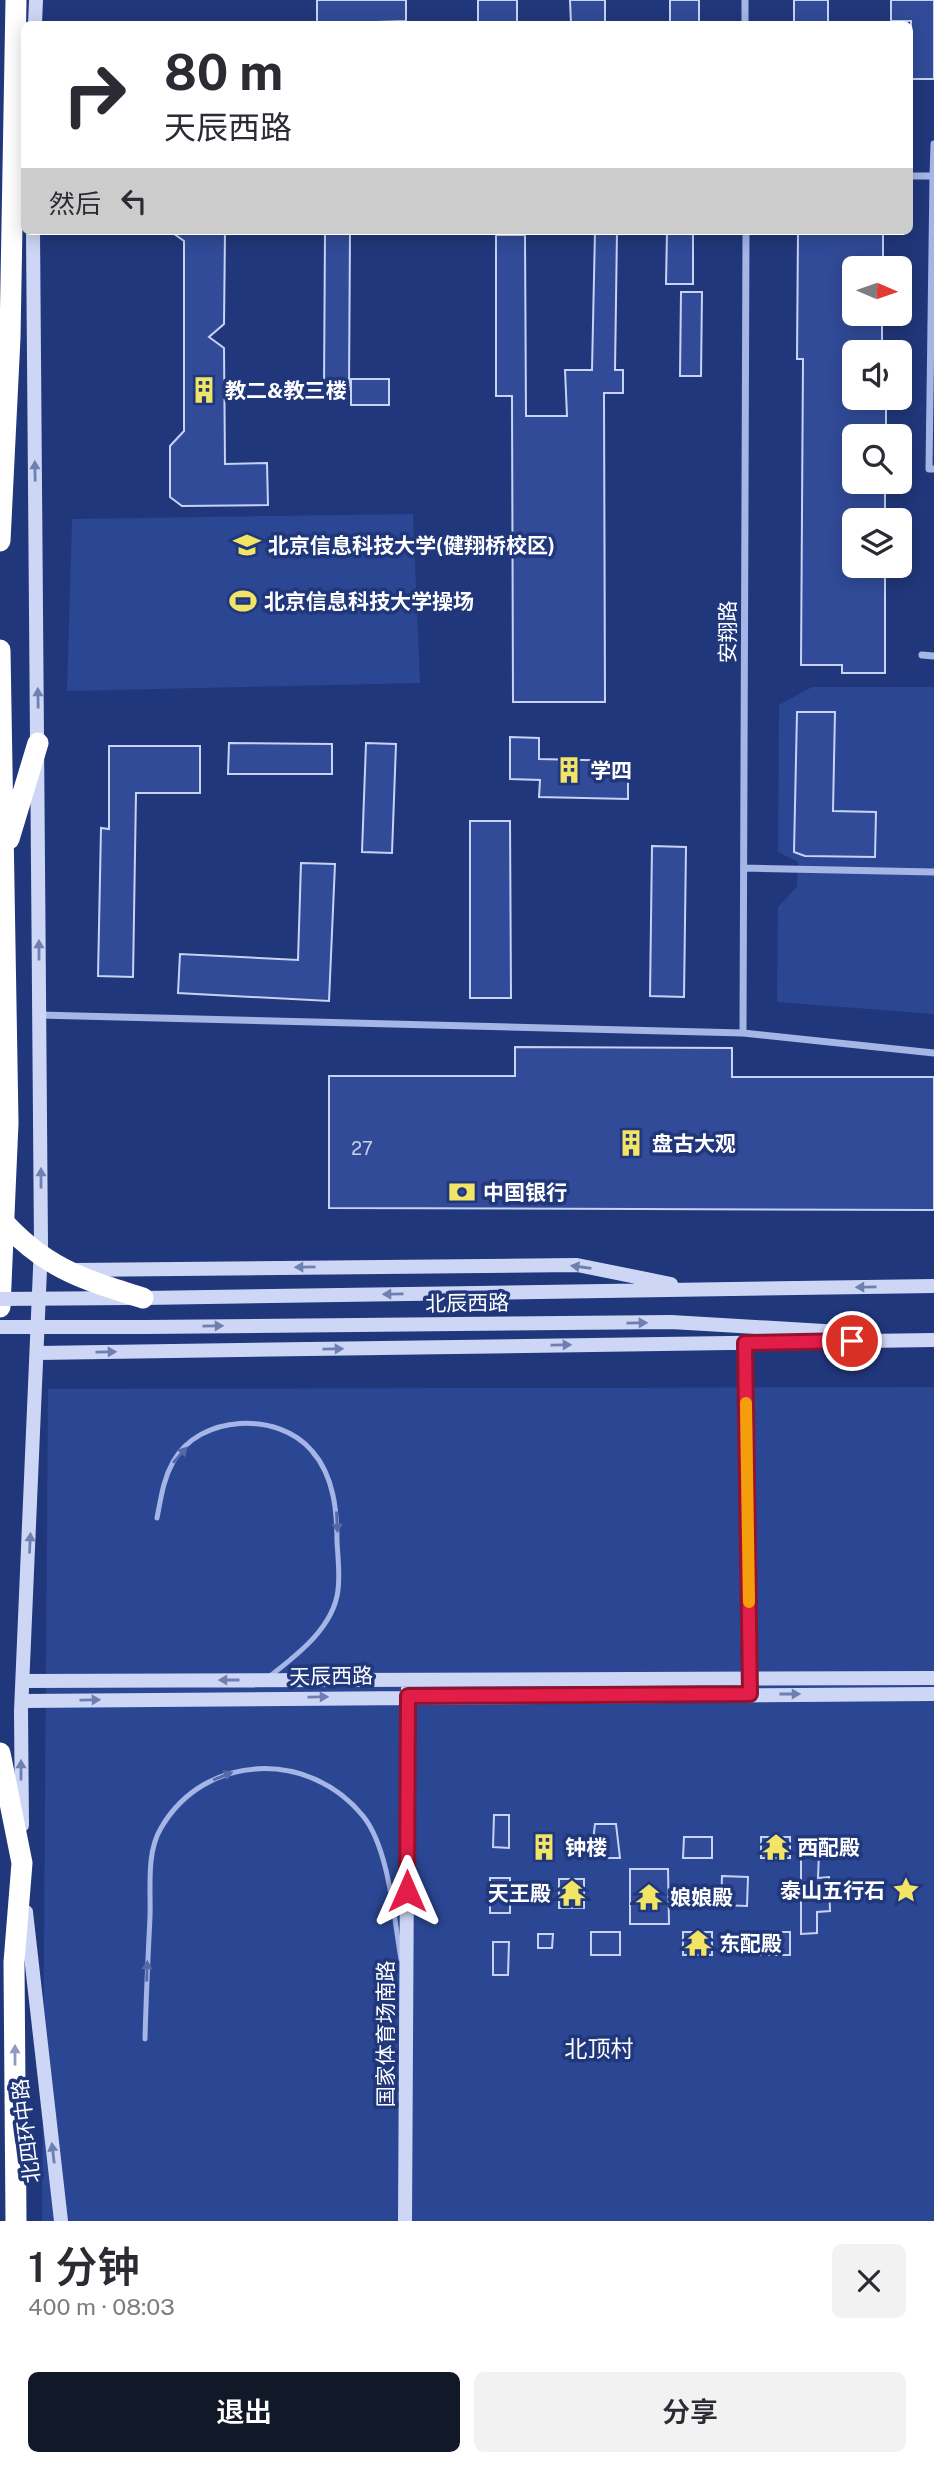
<!DOCTYPE html>
<html lang="zh">
<head>
<meta charset="utf-8">
<style>
  body { margin:0; font-family:"Public Sans","Noto Sans SC",sans-serif; background:#f2f2f3; color:#2b2b33; height:100vh; display:flex; flex-direction:column; font-size:26px; white-space:nowrap }
  * { box-sizing:border-box; margin:0 }
  p { font-size:23px; color:#7c7c81 }
  .icon { flex:none; width:38px; height:38px; fill:none; stroke:currentColor; stroke-width:2; stroke-linecap:round; stroke-linejoin:round }
  .map { position:relative; height:2221px; overflow:hidden }
  .panel { display:flex; flex-direction:column; background:#fff; flex:1 }
  .panel>* { flex:none }
  .top-card { position:absolute; left:21px; top:21px; width:892px; height:214px; border-radius:10px; box-shadow:0 4px 18px #0003; background:#fff; color:#2b2b33; overflow:hidden }
  .needle { width:46px; rotate:92deg }
  .buttons { position:absolute; left:842px; top:256px; display:grid; gap:14px }
  .buttons a { display:grid; place-items:center; width:70px; height:70px; border-radius:10px; background:#fff; box-shadow:0 4px 18px #0003; font-size:35px }
  .pin { position:absolute; display:grid; place-items:center; width:60px; height:60px; color:#fff; margin:-30px; border:4px solid #fff; border-radius:50%; box-shadow:0 2px 7px #0007 }
  .me { position:absolute; width:77px; margin:-38px; rotate:0deg; stroke-linejoin:round; filter:drop-shadow(0 0 5px #0008) }
  .turn { display:flex; align-items:center; gap:24px; height:147px; padding:0 28px; font-size:32px }
  .turn .icon { width:91px; height:91px; stroke-width:2.5 }
  .turn b { display:block; font-size:49px; line-height:60px }
  .then { display:flex; align-items:center; height:66px; padding:0 28px; background:#0003; gap:14px; font-size:26px }
  .round { display:grid; place-items:center; flex:none; width:74px; height:74px; border-radius:10px; background:#f2f2f3 }
  .headline { display:flex; align-items:center; justify-content:space-between; height:119px; padding:0 28px }
  h1 { font-size:42px; font-weight:600; line-height:52px }
  .cta { display:flex; gap:14px; margin-top:auto; padding:14px 28px }
  .cta a { flex:1; height:80px; border-radius:10px; background:#111827; color:#fff; font-size:28px; font-weight:600; line-height:80px; text-align:center }
  .cta a+a { background:#f2f2f3; color:#2b2b33 }
  .map>svg:first-child { display:block }
</style>
</head>
<body>
<div class="map">
<svg width="934" height="2221" viewBox="0 0 934 2221">
  <rect width="100%" height="100%" fill="#21377b"/>
  <path fill="#2b4693" d="M413,514L420,683L67,691L72,519Z
    M812,687H934V1014L777,1002L778,907L797,887L798,862L778,852L779,705Z
    M934,1387V2221H42L48,1389Z"/>
  <path fill="#314b98" stroke="#c7d3f5" stroke-width="2" d="M317,0H406V21L317,24Z
    M478,0H517V24H478Z
    M570,0H605V24H571Z
    M670,0H699V24H670Z
    M794,0H828V24H794Z
    M891,0H934V79H911V21H891Z
    M170,231H225L224,324L209,337L224,348L225,464L267,463L268,505L182,506L170,497V446L184,431V241Z
    M325,231H350L349,389H324Z
    M595,231H617L615,370H623V393H604L605,702H513L512,396H496V235H525L526,416H567L565,370H592Z
    M667,231H693V284H666Z
    M798,231H883V268H854V313H882V352H854V397H886V436H854V481H885V520H854V565H885V673H842V665H801L803,359H797Z
    M681,292H702L701,376H680Z
    M351,379H389V405H351Z
    M797,712H835L833,811L876,812L875,857L805,856L794,852Z
    M510,737L539,738V759L628,761V799L539,797L540,780L510,779Z
    M229,743L332,744V774H228Z
    M366,743L396,744L392,853L362,852Z
    M109,746H200V793H136L133,977L98,976L101,828L109,829Z
    M470,821H510L511,998H470Z
    M652,846L686,847L684,997L650,996Z
    M301,863L335,864L329,1001L178,993L180,954L298,960Z
    M515,1047L732,1048V1077H934V1210L329,1208V1076H515Z
    M494,1815H509V1848L493,1847Z
    M595,1824H616L620,1858H591Z
    M684,1837H712V1858H683Z
    M761,1837H790V1858H761Z
    M537,1840L551,1841V1855L536,1854Z
    M801,1852L819,1853L818,1878L829,1877L830,1911L817,1912V1933L801,1934Z
    M630,1869H668L669,1924H630Z
    M722,1876L748,1877L747,1906L721,1905Z
    M490,1878H510V1913H490Z
    M559,1879H584V1908H559Z
    M591,1932H620V1955H591Z
    M683,1932H712V1955H683Z
    M761,1932H790V1955H761Z
    M538,1934H553L552,1948H538Z
    M493,1942H509L508,1975H493Z"/>
  <g fill="none" stroke-linecap="round" stroke-linejoin="round">
    <path stroke="#a4b5e6" stroke-width="5" d="M157,1518C161,1498 163,1480 173,1462C199,1414 279,1411 312,1451C334,1476 337,1511 337,1542C338,1558 340,1575 338,1590C334,1627 297,1655 270,1676
      M145,2039C146,1998 148,1957 150,1917C151,1888 146,1853 161,1828C205,1752 310,1750 363,1816C389,1848 394,1919 401,1959"/>
    <path stroke="#a4b5e6" stroke-width="7" d="M745,0V24
      M910,176H933L934,144
      M933,176L929,469H934
      M922,655L934,656
      M744,868L934,872
      M39,1015L743,1033L934,1053
      M743,1033L746,231"/>
    <path stroke="#cdd7f5" stroke-width="14" d="M35,24L36,0
      M73,1270L577,1265L671,1284
      M143,1298L934,1286
      M145,1327L671,1322L857,1333
      M745,1343L750,1688
      M38,1353L934,1340
      M23,1681L934,1678
      M22,1701L934,1694
      M22,1825L21,1711L41,1246L33,231
      M26,1912L61,2221
      M405,2221L408,1688"/>
    <path stroke="#fff" stroke-width="21" d="M0,541L10,338L16,0
      M0,650L8,1123L0,1307
      M9,839L38,743
      M0,1753L22,1863L14,1962L16,2221"/>
    <path stroke="#cdd7f5" stroke-width="14" d="M0,1299L128,1298
      M0,1327H145"/>
    <path stroke="#fff" stroke-width="21" d="M0,1218C44,1268 82,1279 143,1298"/>
  </g>
  <defs><path id="oneway-solid" d="M-6-.8H1V-3.2L6.5 0L1 3.2V.8H-6Z" transform="scale(1.75)"/></defs>
  <g fill="#6e7fb2">
    <use href="#oneway-solid" transform="translate(35 471) rotate(-91)"/>
    <use href="#oneway-solid" transform="translate(38 698) rotate(-91)"/>
    <use href="#oneway-solid" transform="translate(39 950) rotate(-90)"/>
    <use href="#oneway-solid" transform="translate(41 1178) rotate(-90)"/>
    <use href="#oneway-solid" transform="translate(305 1267) rotate(179)"/>
    <use href="#oneway-solid" transform="translate(581 1267) rotate(-172)"/>
    <use href="#oneway-solid" transform="translate(866 1287) rotate(179)"/>
    <use href="#oneway-solid" transform="translate(393 1294) rotate(179)"/>
    <use href="#oneway-solid" transform="translate(637 1323) rotate(-1)"/>
    <use href="#oneway-solid" transform="translate(213 1326) rotate(-1)"/>
    <use href="#oneway-solid" transform="translate(561 1345) rotate(-1)"/>
    <use href="#oneway-solid" transform="translate(333 1349) rotate(-1)"/>
    <use href="#oneway-solid" transform="translate(106 1352) rotate(-1)"/>
    <use href="#oneway-solid" transform="translate(30 1543) rotate(-87)"/>
    <use href="#oneway-solid" transform="translate(229 1680) rotate(180)"/>
    <use href="#oneway-solid" transform="translate(790 1694)"/>
    <use href="#oneway-solid" transform="translate(318 1697) rotate(-1)"/>
    <use href="#oneway-solid" transform="translate(90 1700) rotate(-1)"/>
    <use href="#oneway-solid" transform="translate(21 1770) rotate(-90)"/>
    <use href="#oneway-solid" transform="translate(53 2153) rotate(-97)"/>
  </g>
  <g fill="#5569a6">
    <use href="#oneway-solid" transform="translate(180 1455) rotate(-49)"/>
    <use href="#oneway-solid" transform="translate(337 1522) rotate(87)"/>
    <use href="#oneway-solid" transform="translate(223 1776) rotate(-22)"/>
    <use href="#oneway-solid" transform="translate(147 1971) rotate(-88)"/>
  </g>
  <use fill="#909bbd" href="#oneway-solid" transform="translate(15 2055) rotate(-90)"/>
  <g fill="none" stroke-linecap="round" stroke-linejoin="round">
    <defs>
      <path id="route" d="M407,1891L408,1696L750,1694L745,1343L852,1341"/>
    </defs>
    <use href="#route" stroke="#92132f" stroke-width="18"/>
    <use href="#route" stroke="#e11d48" stroke-width="12"/>
    <path stroke="#f59e0b" stroke-width="12" d="M746,1403L749,1602"/>
  </g>
  <defs>
    <symbol id="building-bare" viewBox="-9 -9 18 18"><path d="M-4-6H4V6H1V3H-1V6H-4ZM-2.5-4.3h1.7v1.8h-1.7ZM.8-4.3h1.7v1.8H.8ZM-2.5-1h1.7V.8h-1.7ZM.8-1h1.7V.8H.8Z" fill="#f2e565" stroke="#21377b" stroke-width="2.5" paint-order="stroke"/></symbol>
    <symbol id="university-bare" viewBox="-9 -9 18 18"><path d="M0-5L7-2L0 1L-7-2ZM-4 1L0 2.5L4 1V4Q0 6-4 4Z" fill="#f2e565" stroke="#21377b" stroke-width="2.5" paint-order="stroke"/></symbol>
    <symbol id="stadium-bare" viewBox="-9 -9 18 18"><path d="M0-5a6.5 5 0 1 0 0 10a6.5 5 0 1 0 0-10ZM-3.5-1.8h7v3.6h-7Z" fill="#f2e565" stroke="#21377b" stroke-width="2.5" paint-order="stroke"/></symbol>
    <symbol id="bank-bare" viewBox="-9 -9 18 18"><path d="M-6-4H6V4H-6ZM0-2.3a2.3 2.3 0 1 0 0 4.6a2.3 2.3 0 1 0 0-4.6Z" fill="#f2e565" stroke="#21377b" stroke-width="2.5" paint-order="stroke"/></symbol>
    <symbol id="temple-bare" viewBox="-9 -9 18 18"><path d="M0-6L5-2H3V0L6.5 2.5H4V6H1.5V3h-3V6H-4V2.5H-6.5L-3 0V-2H-5Z" fill="#f2e565" stroke="#21377b" stroke-width="2.5" paint-order="stroke"/></symbol>
    <symbol id="sight-bare" viewBox="-9 -9 18 18"><path d="M0-6L1.8-2.2L6-1.7L2.9 1.2L3.7 5.4L0 3.3L-3.7 5.4L-2.9 1.2L-6-1.7L-1.8-2.2Z" fill="#f2e565" stroke="#21377b" stroke-width="2.5" paint-order="stroke"/></symbol>
  </defs>
  <g fill-rule="evenodd">
    <use href="#building-bare" x="185" y="371" width="38" height="38"/>
    <use href="#university-bare" x="228" y="526" width="38" height="38"/>
    <use href="#stadium-bare" x="224" y="582" width="38" height="38"/>
    <use href="#building-bare" x="550" y="751" width="38" height="38"/>
    <use href="#building-bare" x="612" y="1124" width="38" height="38"/>
    <use href="#bank-bare" x="443" y="1173" width="38" height="38"/>
    <use href="#building-bare" x="525" y="1828" width="38" height="38"/>
    <use href="#temple-bare" x="757" y="1828" width="38" height="38"/>
    <use href="#sight-bare" x="887" y="1871" width="38" height="38"/>
    <use href="#temple-bare" x="553" y="1874" width="38" height="38"/>
    <use href="#temple-bare" x="630" y="1878" width="38" height="38"/>
    <use href="#temple-bare" x="679" y="1924" width="38" height="38"/>
  </g>
  <g text-anchor="middle" dominant-baseline="central" stroke-width="7" stroke-linejoin="round" paint-order="stroke">
    <g font-size="18" fill="#ccd2e5">
      <text x="362" y="1148">27</text>
    </g>
    <g font-size="21" font-weight="bold" fill="#fff" stroke="#21377b" text-anchor="start">
      <text x="225" y="390">教二&amp;教三楼</text>
      <text x="268" y="545">北京信息科技大学(健翔桥校区)</text>
      <text x="264" y="601">北京信息科技大学操场</text>
      <text x="590" y="770">学四</text>
      <text x="652" y="1143">盘古大观</text>
      <text x="483" y="1192">中国银行</text>
      <text x="565" y="1847">钟楼</text>
      <text x="797" y="1847">西配殿</text>
      <text x="885" y="1890" text-anchor="end">泰山五行石</text>
      <text x="551" y="1893" text-anchor="end">天王殿</text>
      <text x="670" y="1897">娘娘殿</text>
      <text x="719" y="1943">东配殿</text>
    </g>
    <g font-size="21" fill="#fff" stroke="#21377b">
      <text transform="translate(727 632) rotate(-90)">安翔路</text>
      <text transform="translate(467 1303) rotate(-1)">北辰西路</text>
      <text transform="translate(331 1676) rotate(-1)">天辰西路</text>
      <text transform="translate(385 2034) rotate(-90)">国家体育场南路</text>
      <text transform="translate(26 2131) rotate(-97)">北四环中路</text>
    </g>
    <g font-size="23" fill="#fff" stroke="#21377b">
      <text x="599" y="2048">北顶村</text>
    </g>
  </g>
</svg>
<div class="buttons">
<a><svg class="needle" viewBox="-14 -14 28 28"><path d="M0-13l5 13h-10z" fill="#e53935"/><path d="M0 13l5-13h-10z" fill="#7c7c81"/></svg></a>
<a><svg class="icon" aria-label="sound" viewBox="0 0 24 24"><path d="M4 9h4l5-4v14l-5-4H4zM17 9q2 3 0 6"/></svg></a>
<a><svg class="icon" aria-label="search" viewBox="0 0 24 24"><circle cx="10" cy="10" r="6"/><path d="M15 15l6 6"/></svg></a>
<a><svg class="icon" aria-label="layers" viewBox="0 0 24 24"><path d="M12 4l9 5-9 5-9-5zM3 14l9 5 9-5"/></svg></a>
</div>
<div class="pin" style="left:852px;top:1341px;background:#d93025"><svg class="icon" aria-label="arrive" viewBox="0 0 24 24"><path d="M6 21V4h12l-3 4 3 4H6"/></svg></div>
<svg class="me" style="left:407px;top:1891px" viewBox="-20 -20 40 40"><path d="M0-17L14 15 0 8-14 15z" fill="#e11d48" stroke="#fff" stroke-width="4"/></svg>
<div class="top-card">
<div class="turn"><svg class="icon" aria-label="right" viewBox="0 0 24 24"><path d="M7 20v-9h11M14 6l5 5-5 5"/></svg><div><b>80 m</b>天辰西路</div></div>
<div class="then">然后<svg class="icon" aria-label="left" viewBox="0 0 24 24"><path d="M17 20v-9H6M10 6l-5 5 5 5"/></svg></div>
</div>
</div>
<section class="panel">
<div class="headline"><div><h1>1 分钟</h1><p>400 m · 08:03</p></div><a class="round"><svg class="icon" aria-label="close" viewBox="0 0 24 24"><path d="M6 6l12 12M18 6L6 18"/></svg></a></div>
<div class="cta"><a>退出</a><a>分享</a></div>
</section>
</body>
</html>
